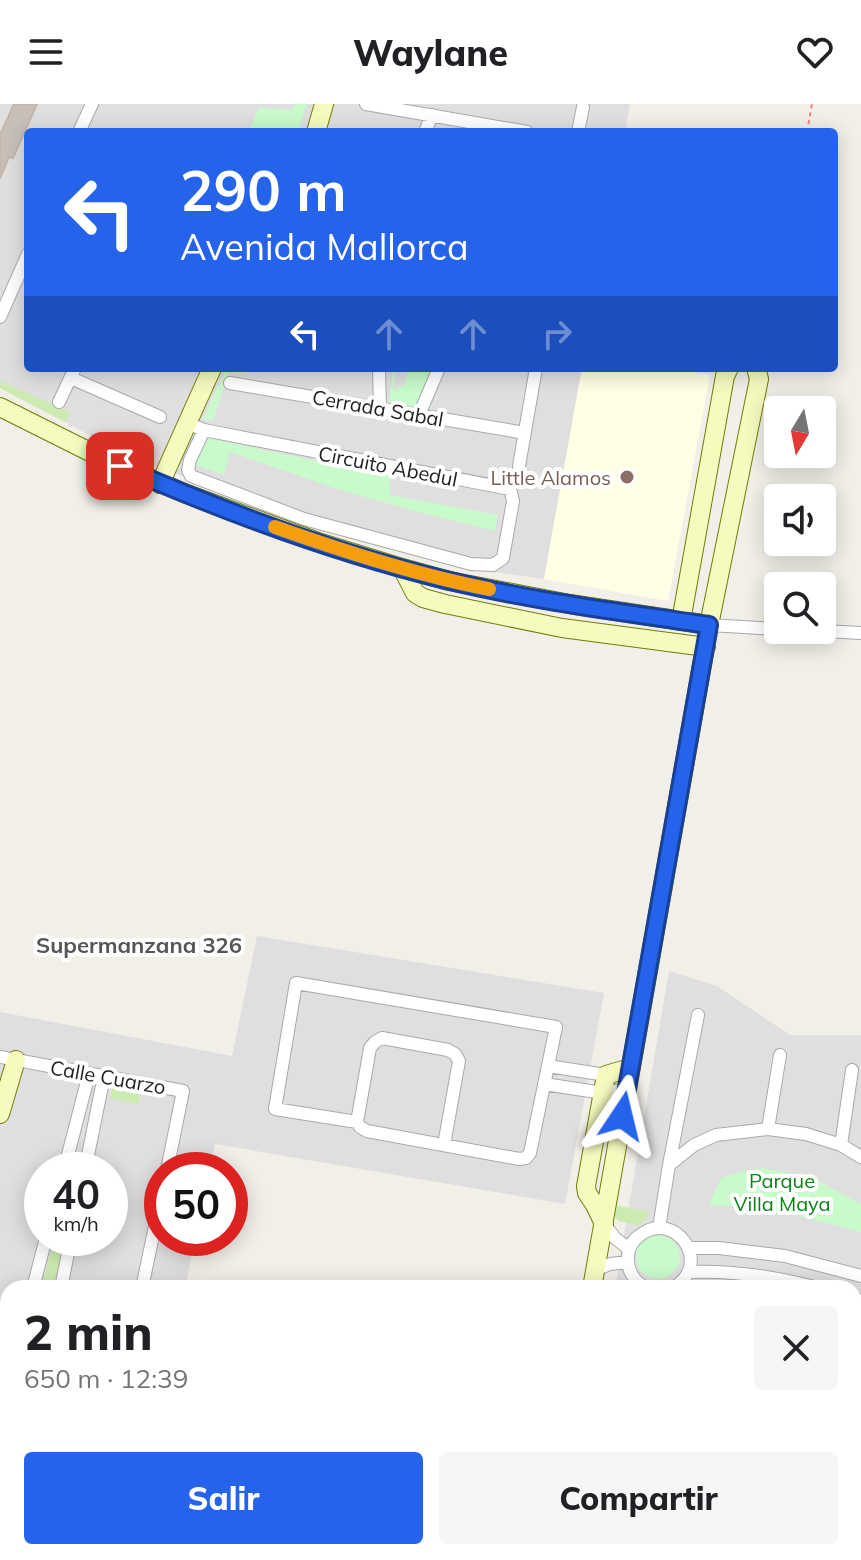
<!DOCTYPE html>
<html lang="es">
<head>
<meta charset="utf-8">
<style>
  body { margin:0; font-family:Mulish,sans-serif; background:#f6f6f6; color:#202124; height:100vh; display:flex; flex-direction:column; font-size:30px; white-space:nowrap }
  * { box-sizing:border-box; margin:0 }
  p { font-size:26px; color:#757577 }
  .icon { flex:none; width:44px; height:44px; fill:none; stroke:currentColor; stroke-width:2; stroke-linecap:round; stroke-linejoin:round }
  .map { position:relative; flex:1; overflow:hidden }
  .sheet { position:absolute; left:0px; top:1176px; width:862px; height:280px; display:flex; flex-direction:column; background:#fff; border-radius:24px 24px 0 0; box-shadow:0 4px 20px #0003 }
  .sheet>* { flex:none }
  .guide { position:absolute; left:24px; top:24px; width:814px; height:244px; border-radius:8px; box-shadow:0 4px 20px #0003; background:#2563eb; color:#fff; overflow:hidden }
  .needle { width:52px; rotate:190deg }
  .controls { position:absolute; left:764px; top:292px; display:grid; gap:16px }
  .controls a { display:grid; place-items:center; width:72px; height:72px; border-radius:8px; background:#fff; box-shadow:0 4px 20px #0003; font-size:40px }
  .speed { position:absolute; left:24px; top:1048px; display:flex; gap:16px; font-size:40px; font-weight:700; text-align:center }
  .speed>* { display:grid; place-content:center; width:104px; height:104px; border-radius:50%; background:#fff; box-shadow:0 4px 20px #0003; line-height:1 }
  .speed small { font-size:20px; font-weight:400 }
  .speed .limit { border:12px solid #d22; background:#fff; color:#111 }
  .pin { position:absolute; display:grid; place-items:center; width:68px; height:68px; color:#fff; margin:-34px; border-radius:16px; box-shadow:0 4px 12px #0006 }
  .me { position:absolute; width:88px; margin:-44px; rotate:10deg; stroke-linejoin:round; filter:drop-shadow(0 0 6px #0008) }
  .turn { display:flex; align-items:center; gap:28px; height:168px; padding:0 24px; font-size:36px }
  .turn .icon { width:104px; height:104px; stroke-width:2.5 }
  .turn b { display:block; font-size:56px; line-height:68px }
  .lanes { display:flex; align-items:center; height:76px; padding:0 24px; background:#0003; justify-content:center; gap:40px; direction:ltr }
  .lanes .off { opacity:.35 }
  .round { display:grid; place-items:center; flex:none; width:84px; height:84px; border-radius:8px; background:#f6f6f6 }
  .headline { display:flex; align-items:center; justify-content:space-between; height:136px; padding:0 24px }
  h1 { font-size:48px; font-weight:800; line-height:60px }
  .button { display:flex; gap:16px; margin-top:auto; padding:16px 24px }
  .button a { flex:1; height:92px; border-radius:8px; background:#2563eb; color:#fff; font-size:32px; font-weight:800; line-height:92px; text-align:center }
  .button a+a { background:#f6f6f6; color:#202124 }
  header { display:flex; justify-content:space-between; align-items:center; height:104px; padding:0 24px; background:#fff; font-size:36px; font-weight:800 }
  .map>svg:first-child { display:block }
</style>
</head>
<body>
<header><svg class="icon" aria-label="menu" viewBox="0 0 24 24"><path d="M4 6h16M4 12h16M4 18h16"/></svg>Waylane<svg class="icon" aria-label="heart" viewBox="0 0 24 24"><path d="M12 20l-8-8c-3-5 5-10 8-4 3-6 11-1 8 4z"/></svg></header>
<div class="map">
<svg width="861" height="1456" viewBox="0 0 861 1456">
  <rect width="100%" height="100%" fill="#f2efe9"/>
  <path fill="#e0dfdf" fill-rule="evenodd" d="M0,0H630L625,28H28V264H582L544,475L478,466L369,440L166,366L101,337L0,284Z
    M257,832L604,889L565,1100L215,1040L209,1066H162V1134H195L185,1184H8V1318L0,1319V908L232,952ZM42,1066H110V1134H42Z
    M669,867L717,882L790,931H861V1415L854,1414V1184H615Z"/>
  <path fill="#ffffe5" d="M582,264H669L710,271L668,497L544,475Z"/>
  <path fill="#cdebb0" d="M0,277L70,308L65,318L0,284Z
    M113,979L141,984L138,1000L110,994Z
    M615,1101L649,1108L648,1112L639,1121L618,1117L614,1110Z
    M55,1134H65L54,1184H41Z"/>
  <path fill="#c8facc" d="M295,0H307L298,28H248L259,4L292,6Z
    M227,264H245L243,269L229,268L213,316L203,315Z
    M394,264H397L393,285L397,287L398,282H404L408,264H437L431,305L389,298Z
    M206,334L390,372V391L498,411L495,427L414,407L334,384L230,348L224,371L193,360Z
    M762,1064L813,1074L861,1100V1128C811,1114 762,1103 709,1101L721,1074L742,1067Z
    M636 1153a22 22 0 1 1 44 0a22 22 0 1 1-44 0Z"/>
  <path fill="#c7bfb8" stroke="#c4b6ab" stroke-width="2" d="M14,0H37L13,54L9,53L0,74V31Z"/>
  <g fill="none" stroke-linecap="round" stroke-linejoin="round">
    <defs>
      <path id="street" d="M366,0L527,28
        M79,28L92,0
        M425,28L432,11
        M578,28L583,3
        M0,213L28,150
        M379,264L380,305
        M71,274L160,313
        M230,279L525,329
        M59,298L75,264
        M419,311L439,264
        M187,319L204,326L510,385L513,397L503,454L493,461L471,460L304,415L191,372L188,366L190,356L204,326
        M519,362L536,264
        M709,521L778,525
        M805,526L861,529
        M0,953L183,987L167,1066
        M548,962L606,971
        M544,980L603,989L627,985
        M357,1018L275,1005L296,879L556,923L530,1049L526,1054L519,1055L367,1027L360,1023L357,1018L370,944L375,938L382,934L448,946L455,950L459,957L444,1041
        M768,1025L780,951
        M841,1041L852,966
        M669,1061L698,911
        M64,1066L89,970
        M85,1066L104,972
        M604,1120L615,1134L629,1145
        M659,1124L669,1061L694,1041L716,1031L768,1025L806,1030L841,1041L861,1053
        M689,1144H719L785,1152L861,1172
        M595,1166L610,1160L628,1158
        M689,1168C733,1166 776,1173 818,1184
        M33,1184L46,1134
        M61,1184L71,1134
        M142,1184L162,1089
        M646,1184C635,1178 627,1167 628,1154C628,1145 632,1137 639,1132C674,1103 715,1160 673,1184
        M854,1194L861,1197
        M0,1241L8,1239
        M854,1314L861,1316
        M860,1409L861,1403"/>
      <path id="secondary" d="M316,28L324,0
        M0,303L100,353L184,389L318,438L402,464L449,477L570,500L709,521
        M160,380L212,264
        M402,464L415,489L423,494L445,500L562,524L706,543
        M681,517L725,272L729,264
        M0,1010L16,956
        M604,1120L595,1101L587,1089L586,1082L606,971L630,964
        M592,1184L709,521L759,275L756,264
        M0,1334L8,1332
        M849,1456L855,1448L856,1433H854"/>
    </defs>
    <use href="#street" stroke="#a9a9a9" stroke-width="14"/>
    <use href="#secondary" stroke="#707d05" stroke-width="20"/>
    <path stroke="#fa8072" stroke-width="2" stroke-dasharray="4 4" stroke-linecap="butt" d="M807,28L812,0"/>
    <use href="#street" stroke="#fff" stroke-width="12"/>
    <use href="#secondary" stroke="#f7fabf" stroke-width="18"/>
  </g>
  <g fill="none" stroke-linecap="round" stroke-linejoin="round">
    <defs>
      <path id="route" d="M120,362C225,408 335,449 446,476C533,497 622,508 709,521L622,1012"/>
    </defs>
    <use href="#route" stroke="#184099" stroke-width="20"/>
    <use href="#route" stroke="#2563eb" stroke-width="14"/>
    <path stroke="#f59e0b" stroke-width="14" d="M275,423C345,448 416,471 489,485"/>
  </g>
  <circle fill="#8d6e63" stroke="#fff" stroke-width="3" cx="627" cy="373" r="8"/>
  <g text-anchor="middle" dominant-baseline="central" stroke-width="8" stroke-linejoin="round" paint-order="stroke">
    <g font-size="20" fill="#222" stroke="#fff">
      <text transform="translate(378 304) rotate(10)">Cerrada Sabal</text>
      <text transform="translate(388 362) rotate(11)">Circuito Abedul</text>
      <text transform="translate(108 973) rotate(10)">Calle Cuarzo</text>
    </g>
    <g font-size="20" fill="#785e54" stroke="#fff" text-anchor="end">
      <text x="611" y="373">Little Alamos</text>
    </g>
    <g font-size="20" fill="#0c8416" stroke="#fff">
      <text x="782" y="1076">Parque<tspan x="782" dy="23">Villa Maya</tspan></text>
    </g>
    <g font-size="22" font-weight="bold" fill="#555" stroke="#fff">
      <text x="139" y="841">Supermanzana 326</text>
    </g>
  </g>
</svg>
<div class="controls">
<a><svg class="needle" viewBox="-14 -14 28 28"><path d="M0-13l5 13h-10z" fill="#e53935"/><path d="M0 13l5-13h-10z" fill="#757577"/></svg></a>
<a><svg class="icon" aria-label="sound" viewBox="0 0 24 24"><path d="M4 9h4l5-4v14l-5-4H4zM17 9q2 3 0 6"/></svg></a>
<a><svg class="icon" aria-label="search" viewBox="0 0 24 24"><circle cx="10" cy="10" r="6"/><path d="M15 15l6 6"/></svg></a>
</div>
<div class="speed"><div>40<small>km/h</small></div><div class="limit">50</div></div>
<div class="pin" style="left:120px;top:362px;background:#d93025"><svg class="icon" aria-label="arrive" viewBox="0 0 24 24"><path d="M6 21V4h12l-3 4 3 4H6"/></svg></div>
<svg class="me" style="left:622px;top:1012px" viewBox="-20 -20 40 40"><path d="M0-17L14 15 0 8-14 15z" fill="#2563eb" stroke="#fff" stroke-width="4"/></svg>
<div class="guide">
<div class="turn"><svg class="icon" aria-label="left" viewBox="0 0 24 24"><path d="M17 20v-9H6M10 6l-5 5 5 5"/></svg><div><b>290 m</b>Avenida Mallorca</div></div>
<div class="lanes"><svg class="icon" aria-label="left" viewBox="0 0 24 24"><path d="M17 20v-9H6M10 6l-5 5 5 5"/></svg><svg class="icon off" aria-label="ahead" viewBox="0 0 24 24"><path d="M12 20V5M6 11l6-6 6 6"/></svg><svg class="icon off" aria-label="ahead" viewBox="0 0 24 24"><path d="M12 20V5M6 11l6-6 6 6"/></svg><svg class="icon off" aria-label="right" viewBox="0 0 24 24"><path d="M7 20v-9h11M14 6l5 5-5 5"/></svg></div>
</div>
<section class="sheet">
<div class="headline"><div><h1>2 min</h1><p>650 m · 12:39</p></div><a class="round"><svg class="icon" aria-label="close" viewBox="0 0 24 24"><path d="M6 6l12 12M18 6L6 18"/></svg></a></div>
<div class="button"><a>Salir</a><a>Compartir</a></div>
</section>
</div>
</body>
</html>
